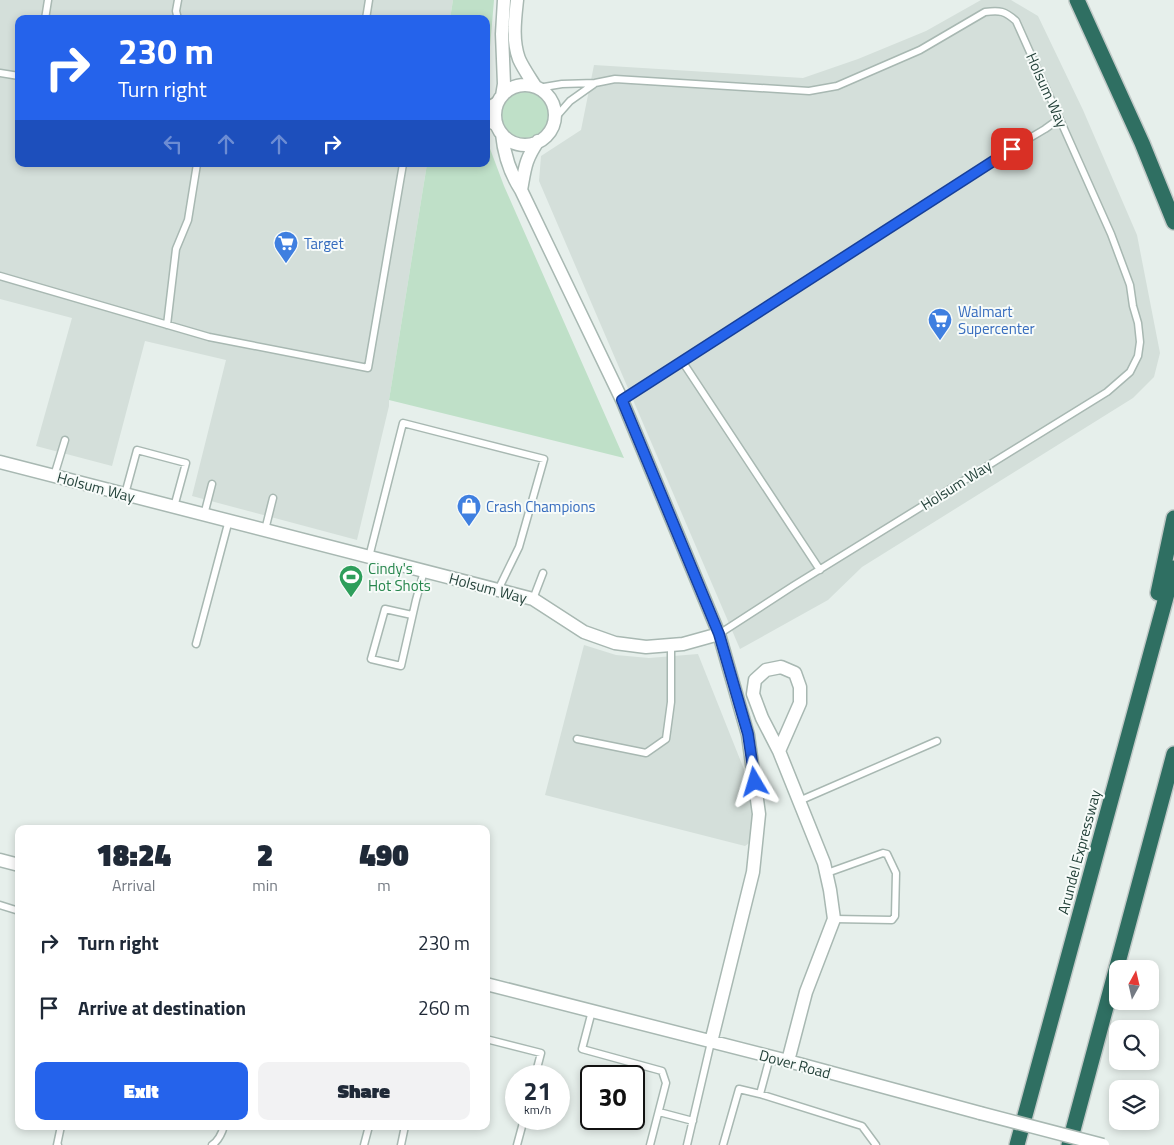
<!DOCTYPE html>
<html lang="en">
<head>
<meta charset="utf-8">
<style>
  body { margin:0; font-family:"Titillium Web",sans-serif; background:#f2f2f3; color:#1f2937; height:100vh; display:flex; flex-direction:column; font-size:19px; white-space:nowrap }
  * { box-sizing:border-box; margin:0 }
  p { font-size:16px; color:#747a83 }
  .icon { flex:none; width:28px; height:28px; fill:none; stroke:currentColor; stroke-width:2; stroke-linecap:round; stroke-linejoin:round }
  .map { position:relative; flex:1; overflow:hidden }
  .panel { position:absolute; left:15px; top:825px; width:475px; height:305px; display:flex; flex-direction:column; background:#fff; border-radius:10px; box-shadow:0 2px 8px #0003 }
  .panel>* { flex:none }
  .guide { position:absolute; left:15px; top:15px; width:475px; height:152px; border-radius:10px; box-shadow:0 2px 8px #0003; background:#2563eb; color:#fff; overflow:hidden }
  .needle { width:32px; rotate:8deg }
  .tools { position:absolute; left:1109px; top:960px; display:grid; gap:10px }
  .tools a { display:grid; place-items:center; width:50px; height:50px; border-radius:10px; background:#fff; box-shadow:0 2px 8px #0003; font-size:25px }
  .speed { position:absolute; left:505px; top:1065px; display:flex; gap:10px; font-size:25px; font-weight:700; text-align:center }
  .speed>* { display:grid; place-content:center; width:65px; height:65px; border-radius:50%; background:#fff; box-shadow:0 2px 8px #0003; line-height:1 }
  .speed small { font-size:12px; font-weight:400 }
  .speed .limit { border:2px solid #111; border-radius:8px; background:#fff; color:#111 }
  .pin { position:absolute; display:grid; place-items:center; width:42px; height:42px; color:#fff; margin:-21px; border-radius:10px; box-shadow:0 2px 8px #0006 }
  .me { position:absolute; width:55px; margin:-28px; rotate:353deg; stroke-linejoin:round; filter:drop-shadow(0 0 4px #0008) }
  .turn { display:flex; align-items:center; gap:18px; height:105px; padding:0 20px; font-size:22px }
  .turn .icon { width:65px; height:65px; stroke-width:2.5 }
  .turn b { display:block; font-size:35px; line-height:42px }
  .lanes { display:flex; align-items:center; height:48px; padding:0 20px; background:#0003; justify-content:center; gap:25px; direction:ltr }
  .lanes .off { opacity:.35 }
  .eta { display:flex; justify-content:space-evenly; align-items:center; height:85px; text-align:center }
  .eta b { font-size:30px; font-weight:800; line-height:35px }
  .cta { display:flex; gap:10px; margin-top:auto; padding:10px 20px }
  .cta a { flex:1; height:58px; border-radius:10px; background:#2563eb; color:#fff; font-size:20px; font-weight:800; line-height:58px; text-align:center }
  .cta a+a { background:#f2f2f3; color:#1f2937 }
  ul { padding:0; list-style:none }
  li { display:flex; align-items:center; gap:15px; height:65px; padding:0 20px }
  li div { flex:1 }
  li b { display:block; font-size:19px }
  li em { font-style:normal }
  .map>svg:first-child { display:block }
</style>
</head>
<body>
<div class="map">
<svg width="1174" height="1145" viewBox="0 0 1174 1145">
  <rect width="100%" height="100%" fill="#e6efeb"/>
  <path fill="#d4dfda" d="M0,0H453L450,19H19V164H427L389,400V406L357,540L192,496L226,360L145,341L112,466L36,446L72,318L0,299Z
    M981,0H1011L1038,16L1083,110L1137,235L1160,353L1154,377L1133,398L862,567L828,600L740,649L539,181L541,156L581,130L594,65L803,78L858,59L926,31Z
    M584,645L616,655L649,658L698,654L761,812L759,836L745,846L545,795Z"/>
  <path fill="#bfe0c8" d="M453,0H494L486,94V19H450Z
    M502 115a23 23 0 1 1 46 0a23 23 0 1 1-46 0Z
    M486,138L504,186L624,458L389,400L427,164H486Z"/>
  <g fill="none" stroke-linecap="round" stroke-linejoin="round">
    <defs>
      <path id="service" d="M45,19L48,0
        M178,19L176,11L178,0
        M366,19L369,0
        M0,73L19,76
        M538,88L562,84L595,83L615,79L809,91L837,86L920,50L985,12C1000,10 1005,11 1016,21L1111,234L1130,285L1133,306L1138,323L1140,342L1138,356L1130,372L1107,392L793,586L719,634
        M486,106L500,98
        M555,118L570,101L594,84
        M486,123L499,129
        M0,276L209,337L368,368L403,164
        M167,325L176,249L188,220L197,164
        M682,361L820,570
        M622,400L1018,145L1045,129L1059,119
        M54,476L65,440
        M125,494L137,450L186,463L174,507
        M204,515L212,484
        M265,530L273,498
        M369,557L403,423L544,459L519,547L498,590
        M533,599L543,573
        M412,615L385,609L371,659L401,666L416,600L424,571
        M196,644L229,520
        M577,739L646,753L666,739L671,702V645
        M799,801L937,741
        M827,873L883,853L887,854L896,873L895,916L892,920L834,919
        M0,905L19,911
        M592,1011L582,1049L662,1071L666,1083L650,1145
        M486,1039L541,1053L535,1076
        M760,1094L862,1126L876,1145
        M659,1112L693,1121
        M58,1145H57L61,1126
        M212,1145C218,1141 222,1133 224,1126
        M364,1145L369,1126
        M401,1145L405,1126
        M517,1145L524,1119
        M687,1145L711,1042
        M723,1145L739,1089L760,1094L770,1057"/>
      <path id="minor" d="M517,0C515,19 512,40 519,59C523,68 530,78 535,86
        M495 115a30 30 0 1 1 60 0a30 30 0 1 1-60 0Z
        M502,96L504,84L502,34L504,0
        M502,134C504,154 510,173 521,190L622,400L719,634L748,735L759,814L753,872L711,1042
        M521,190C525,168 525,160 538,141
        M0,462L533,599L584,632L615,643L646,647L683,644L719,634
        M779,751L800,703V687L795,673L781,667L766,670L755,680L753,694L762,718L779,751L824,863L830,890L834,919L806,992L788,1061
        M0,860L19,865
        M486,984L788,1061L980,1113"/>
      <path id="motorway" d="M1077,0L1142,143L1174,222
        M1158,593L1174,518
        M1017,1145L1174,568
        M1069,1145L1174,754"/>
    </defs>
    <use href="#service" stroke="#a8b8b2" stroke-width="9"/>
    <use href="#minor" stroke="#a8b8b2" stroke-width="15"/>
    <use href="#motorway" stroke="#c2cac8" stroke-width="18"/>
    <use href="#service" stroke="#fff" stroke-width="6"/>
    <use href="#minor" stroke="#fff" stroke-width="12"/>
    <use href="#motorway" stroke="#2f6f62" stroke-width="15"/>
    <defs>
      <path id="minor-bridge" d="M980,1113L1103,1145"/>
    </defs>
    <use href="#minor-bridge" stroke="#a8b8b2" stroke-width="15" stroke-linecap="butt"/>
    <use href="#minor-bridge" stroke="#fff" stroke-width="12"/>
  </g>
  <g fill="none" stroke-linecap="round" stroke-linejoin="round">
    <defs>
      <path id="route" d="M755,782L748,734L719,634L622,400L1012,149"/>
    </defs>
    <use href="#route" stroke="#184099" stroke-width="12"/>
    <use href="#route" stroke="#2563eb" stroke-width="9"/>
  </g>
  <defs>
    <symbol id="supermarket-pin" viewBox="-11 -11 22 30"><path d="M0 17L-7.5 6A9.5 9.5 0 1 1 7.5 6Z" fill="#3f7fe0" stroke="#f7fbf9"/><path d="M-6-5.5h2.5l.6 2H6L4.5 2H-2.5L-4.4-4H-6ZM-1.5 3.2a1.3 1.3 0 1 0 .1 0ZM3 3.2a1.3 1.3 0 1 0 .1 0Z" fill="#fff"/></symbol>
    <symbol id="shop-pin" viewBox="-11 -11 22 30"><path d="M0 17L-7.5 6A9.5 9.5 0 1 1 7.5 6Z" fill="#3f7fe0" stroke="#f7fbf9"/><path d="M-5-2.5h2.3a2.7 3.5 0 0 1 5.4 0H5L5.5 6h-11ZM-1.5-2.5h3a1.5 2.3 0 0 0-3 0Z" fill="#fff"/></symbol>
    <symbol id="stadium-pin" viewBox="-11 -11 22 30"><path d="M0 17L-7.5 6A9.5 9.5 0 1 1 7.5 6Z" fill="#2e9e5b" stroke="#f7fbf9"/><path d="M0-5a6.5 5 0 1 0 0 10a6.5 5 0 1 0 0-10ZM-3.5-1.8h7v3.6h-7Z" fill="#fff"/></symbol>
  </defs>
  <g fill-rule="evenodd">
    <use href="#supermarket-pin" x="272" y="229" width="28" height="38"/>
    <use href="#supermarket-pin" x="926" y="306" width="28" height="38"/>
    <use href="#shop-pin" x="455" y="492" width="28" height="38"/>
    <use href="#stadium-pin" x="337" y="563" width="28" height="38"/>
  </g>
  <g text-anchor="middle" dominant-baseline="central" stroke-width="4" stroke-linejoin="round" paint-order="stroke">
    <g font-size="15" fill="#24423a" stroke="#f7fbf9">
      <text transform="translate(1047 90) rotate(66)">Holsum Way</text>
      <text transform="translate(956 485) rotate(-32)">Holsum Way</text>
      <text transform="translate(96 487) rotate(15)">Holsum Way</text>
      <text transform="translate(488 588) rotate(15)">Holsum Way</text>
      <text transform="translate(1079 852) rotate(-75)">Arundel Expressway</text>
      <text transform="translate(795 1064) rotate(15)">Dover Road</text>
    </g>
    <g font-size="15" fill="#366cbe" stroke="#f7fbf9" text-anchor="start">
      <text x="304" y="243">Target</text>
      <text x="958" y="311">Walmart<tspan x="958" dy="17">Supercenter</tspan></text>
      <text x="486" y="506">Crash Champions</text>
    </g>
    <g font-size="15" fill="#27864d" stroke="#f7fbf9" text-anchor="start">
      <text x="368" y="568">Cindy's<tspan x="368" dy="17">Hot Shots</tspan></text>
    </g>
  </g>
</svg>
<div class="tools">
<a><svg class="needle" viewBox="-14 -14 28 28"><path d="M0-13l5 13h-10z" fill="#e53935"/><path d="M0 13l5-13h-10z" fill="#747a83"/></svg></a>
<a><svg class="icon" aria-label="search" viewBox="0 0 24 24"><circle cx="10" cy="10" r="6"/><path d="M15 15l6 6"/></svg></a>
<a><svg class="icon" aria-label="layers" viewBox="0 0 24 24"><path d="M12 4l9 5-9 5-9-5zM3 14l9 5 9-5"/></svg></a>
</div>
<div class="speed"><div>21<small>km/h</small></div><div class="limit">30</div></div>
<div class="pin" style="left:1012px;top:149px;background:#d93025"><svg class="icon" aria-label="arrive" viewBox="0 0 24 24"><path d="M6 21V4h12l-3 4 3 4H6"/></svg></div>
<svg class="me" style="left:755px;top:782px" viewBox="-20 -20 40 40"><path d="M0-17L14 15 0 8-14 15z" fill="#2563eb" stroke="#fff" stroke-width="4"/></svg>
<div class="guide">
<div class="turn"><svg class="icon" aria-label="right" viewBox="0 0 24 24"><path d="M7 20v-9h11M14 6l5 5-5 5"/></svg><div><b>230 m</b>Turn right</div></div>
<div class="lanes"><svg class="icon off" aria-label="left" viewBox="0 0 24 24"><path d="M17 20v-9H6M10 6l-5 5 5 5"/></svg><svg class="icon off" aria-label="ahead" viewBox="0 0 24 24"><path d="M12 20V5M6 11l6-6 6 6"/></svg><svg class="icon off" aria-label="ahead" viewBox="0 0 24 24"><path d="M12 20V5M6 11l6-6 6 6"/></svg><svg class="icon" aria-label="right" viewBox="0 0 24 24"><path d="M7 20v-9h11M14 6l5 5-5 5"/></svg></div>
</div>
<section class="panel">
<div class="eta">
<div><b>18:24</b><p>Arrival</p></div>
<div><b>2</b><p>min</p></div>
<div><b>490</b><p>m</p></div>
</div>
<ul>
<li><svg class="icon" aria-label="right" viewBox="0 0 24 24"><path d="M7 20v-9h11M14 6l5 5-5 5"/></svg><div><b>Turn right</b></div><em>230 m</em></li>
<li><svg class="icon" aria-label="arrive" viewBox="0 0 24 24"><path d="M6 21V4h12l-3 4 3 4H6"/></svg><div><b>Arrive at destination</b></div><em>260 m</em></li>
</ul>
<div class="cta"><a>Exit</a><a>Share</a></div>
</section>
</div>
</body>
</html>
